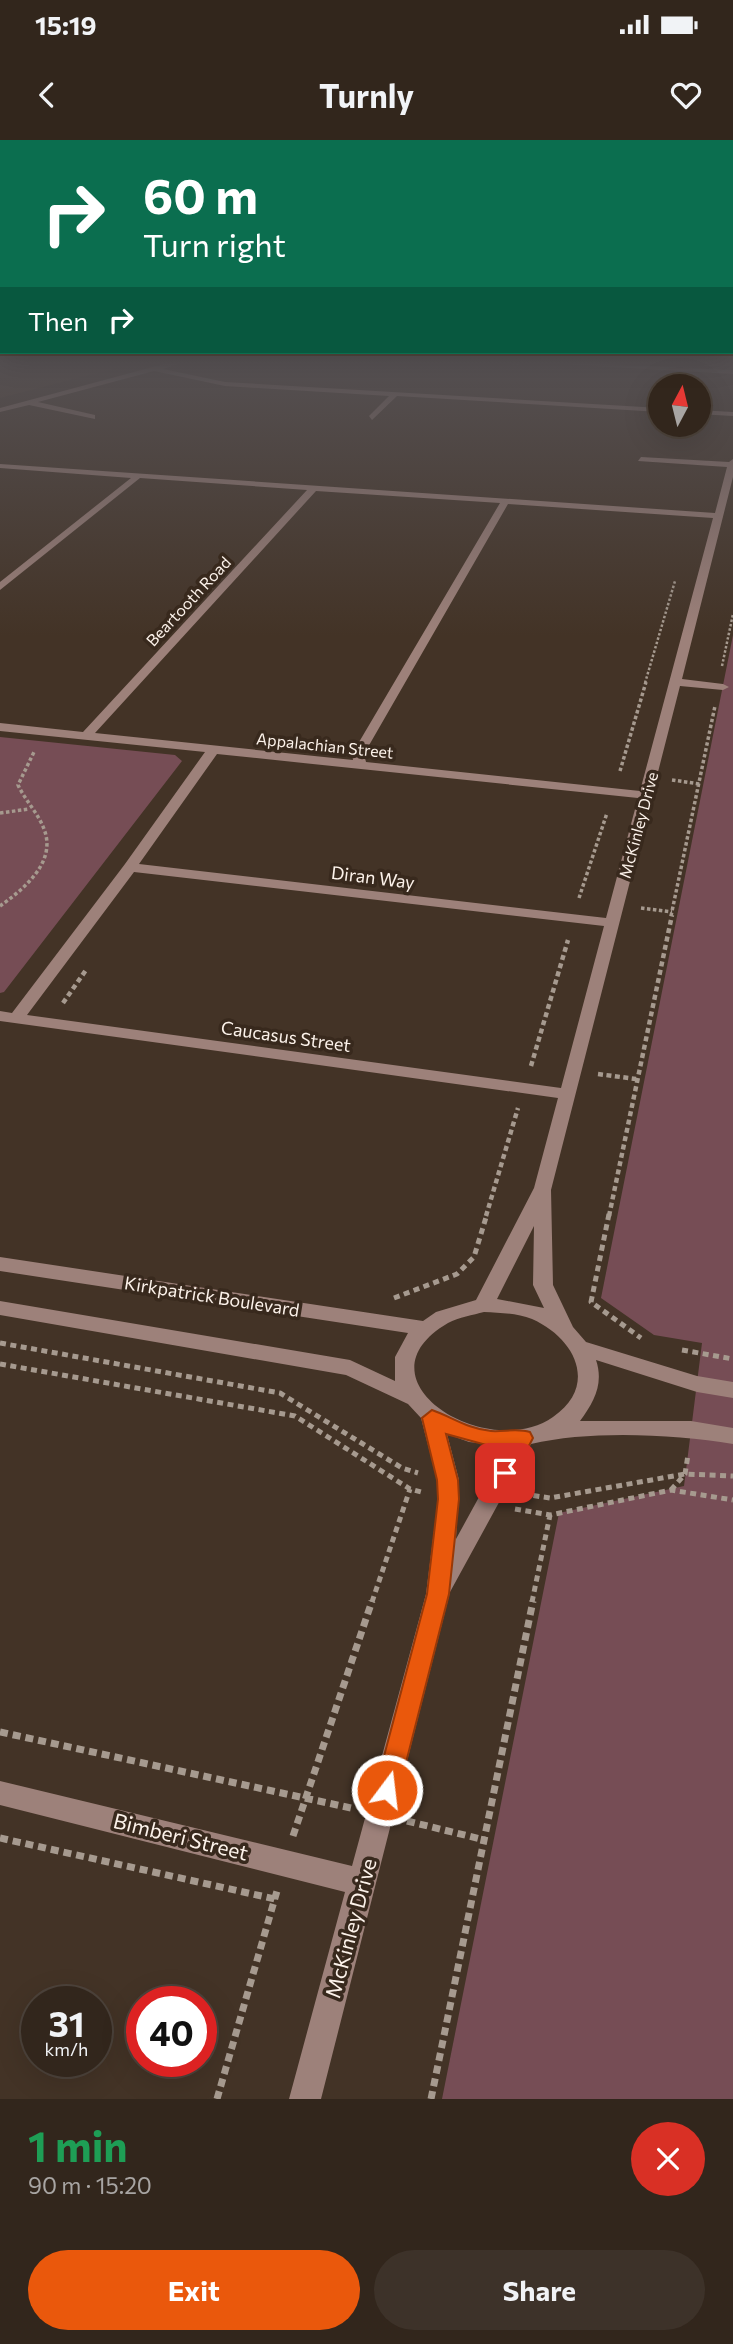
<!DOCTYPE html>
<html lang="en">
<head>
<meta charset="utf-8">
<style>
  body { margin:0; font-family:Commissioner,sans-serif; background:#3d3229; color:#f1f3f6; height:100vh; display:flex; flex-direction:column; font-size:26px; white-space:nowrap }
  * { box-sizing:border-box; margin:0 }
  p { font-size:23px; color:#a8a5a3 }
  .icon { flex:none; width:38px; height:38px; fill:none; stroke:currentColor; stroke-width:2; stroke-linecap:round; stroke-linejoin:round }
  .map { position:relative; height:1959px; overflow:hidden }
  .sheet { display:flex; flex-direction:column; background:#32261c; flex:1 }
  .sheet>* { flex:none }
  .top-card { position:absolute; left:0px; top:0px; width:733px; height:214px; box-shadow:0 7px 28px #0002,0 0 0 2px #4d433b; background:#0b6e4f; color:#fff; overflow:hidden }
  .needle { width:46px; rotate:7deg }
  .fabs { position:absolute; left:648px; top:234px; display:grid; gap:14px }
  .fabs a { display:grid; place-items:center; width:63px; height:63px; border-radius:50%; background:#32261c; box-shadow:0 7px 28px #0002,0 0 0 2px #4d433b; font-size:35px }
  .speed { position:absolute; left:21px; top:1846px; display:flex; gap:14px; font-size:35px; font-weight:700; text-align:center }
  .speed>* { display:grid; place-content:center; width:91px; height:91px; border-radius:50%; background:#32261c; box-shadow:0 7px 28px #0002,0 0 0 2px #4d433b; line-height:1 }
  .speed small { font-size:18px; font-weight:400 }
  .speed .limit { border:10px solid #d22; background:#fff; color:#111 }
  .pin { position:absolute; display:grid; place-items:center; width:60px; height:60px; color:#fff; margin:-30px; border-radius:14px; box-shadow:0 4px 10px #0006 }
  .me { position:absolute; width:77px; margin:-38px; rotate:15deg; stroke-linejoin:round; filter:drop-shadow(0 0 5px #0008) }
  .turn { display:flex; align-items:center; gap:24px; height:147px; padding:0 28px; font-size:32px }
  .turn .icon { width:91px; height:91px; stroke-width:2.5 }
  .turn b { display:block; font-size:49px; line-height:60px }
  .then { display:flex; align-items:center; height:66px; padding:0 28px; background:#0003; gap:14px; font-size:26px }
  .round { display:grid; place-items:center; flex:none; width:74px; height:74px; border-radius:37px; background:#3d3229 }
  .summary { display:flex; align-items:center; justify-content:space-between; height:119px; padding:0 28px }
  h1 { font-size:42px; font-weight:700; line-height:52px; color:#1e9e55 }
  .button { display:flex; gap:14px; margin-top:auto; padding:14px 28px }
  .button a { flex:1; height:80px; border-radius:42px; background:#ea580c; color:#fff; font-size:28px; font-weight:700; line-height:80px; text-align:center }
  .button a+a { background:#3d3229; color:#f1f3f6 }
  .status { display:flex; justify-content:space-between; align-items:center; height:49px; padding:0 35px; background:#32261c; direction:ltr }
  .status svg { height:19px; fill:currentColor }
  header { display:flex; justify-content:space-between; align-items:center; height:91px; padding:0 28px; background:#32261c; font-size:32px; font-weight:700 }
  .map>svg:first-child { display:block }
</style>
</head>
<body>
<div class="status"><b>15:19</b><svg viewBox="0 0 49 12"><path d="M0 12V9h3v3zM5 12V6h3v6zM10 12V3h3v9zM15 12V0h3v12zM26 1h20v11H26zM47 4h2v5h-2z"/></svg></div>
<header><svg class="icon" aria-label="back" viewBox="0 0 24 24"><path d="M15 5l-7 7 7 7"/></svg>Turnly<svg class="icon" aria-label="heart" viewBox="0 0 24 24"><path d="M12 20l-8-8c-3-5 5-10 8-4 3-6 11-1 8 4z"/></svg></header>
<div class="map">
<svg width="733" height="1959" viewBox="0 0 733 1959">
  <rect width="100%" height="100%" fill="#433326"/>
  <path fill="#503c2b" d="M0,221H144L0,258Z"/>
  <path fill="#764d55" d="M733,495V1959H442L559,1373L684,1346L702,1203L654,1195L601,1158Z
    M0,597L175,615L182,621L4,852L0,853Z"/>
  <g fill="none" stroke-linecap="round" stroke-linejoin="round">
    <path stroke="#a69a8f" stroke-width="2" stroke-dasharray="2.5 2" stroke-linecap="butt" d="M476,221L521,224"/>
    <path stroke="#a69a8f" stroke-width="2.5" stroke-dasharray="2.5 2" stroke-linecap="butt" d="M722,526L733,474
      M645,543L675,441"/>
    <path stroke="#a69a8f" stroke-width="3.5" stroke-dasharray="3.5 2.5" stroke-linecap="butt" d="M620,631L646,542
      M672,640L700,644
      M0,673L29,669
      M579,758L607,673
      M0,766C24,749 57,722 44,689C38,673 25,660 18,645L34,612
      M641,768L672,772
      M671,776L715,566"/>
    <path stroke="#a69a8f" stroke-width="4.5" stroke-dasharray="5 3.5" stroke-linecap="butt" d="M63,863L86,830
      M531,926L568,800
      M598,934L636,939
      M486,1076L518,968
      M609,1076L672,775"/>
    <path stroke="#a69a8f" stroke-width="5" stroke-dasharray="6 4.5" stroke-linecap="butt" d="M609,1074L591,1162L641,1198
      M394,1158L457,1134L474,1117L487,1074
      M0,1203L280,1253L402,1328L418,1333
      M682,1210L733,1219
      M0,1224L295,1276L410,1349L421,1352
      M671,1350L685,1334L688,1315
      M523,1354L550,1358L685,1334L733,1336
      M515,1369L550,1375L671,1350L733,1360
      M372,1462L410,1349
      M532,1462L550,1375"/>
    <path stroke="#a69a8f" stroke-width="7" stroke-dasharray="8 5" stroke-linecap="butt" d="M0,1592L351,1668
      M407,1681L485,1700
      M293,1696L372,1461
      M0,1698L275,1759
      M217,1959L277,1751
      M431,1959L533,1461"/>
    <path fill="#9d817a" fill-rule="evenodd" d="M175,221H187L163,229L225,242L660,268V272L397,256L372,280L369,276L389,256L225,246L154,231L38,262L95,275V279L29,265L0,272V268Z
      M538,221L733,230V234L541,223Z
      M698,270L733,272V276L698,274Z
      M641,317L729,322L733,319V337L682,539L723,544L729,547L723,550L680,546L551,1050L553,1145L573,1187L586,1202L697,1236L733,1242V1258L697,1252L596,1220C604,1244 594,1262 580,1281H691L733,1288V1304C673,1294 590,1290 531,1304L450,1452L321,1959H289L345,1752L0,1665V1641L352,1726L426,1454L438,1359L437,1340L421,1278L408,1264L346,1235L0,1175V1161L350,1220L395,1241V1217L408,1193L0,1131V1117L423,1181L436,1172L476,1160L534,1048L558,958L0,881V871L12,873L125,724L205,612L0,591V583L83,592L307,350L140,338L0,450V442L131,338L0,328V324L715,373L727,327L638,321ZM316,351L500,363L352,614L353,620L95,593ZM508,364L713,378L640,651L366,622L364,614ZM217,614L638,658L606,778L139,724ZM134,732L604,786L561,948L27,875ZM534,1086L533,1145L544,1168L497,1159ZM484,1172C500,1173 517,1173 532,1179C575,1198 599,1245 553,1277C488,1323 351,1240 448,1183C459,1177 473,1175 484,1172ZM447,1294L469,1302L507,1306L456,1399L459,1340Z"/>
  </g>
  <linearGradient id="sky" x2="0" y2="1"><stop stop-color="#251c15"/><stop offset="0.45" stop-color="#555052"/><stop offset="1" stop-color="#555052" stop-opacity="0"/></linearGradient>
  <rect width="733" height="496" fill="url(#sky)"/>
  <path fill="#ea580c" stroke="#983908" stroke-width="2" d="M432,1270C452,1277 468,1289 491,1291C504,1292 517,1288 530,1292L533,1298L512,1338H497L494,1333L509,1306H490L446,1294L458,1340L459,1359L449,1454L399,1650L395,1658L387,1661L378,1658L375,1650L427,1454L438,1359L437,1340L422,1278Z"/>
  <g text-anchor="middle" dominant-baseline="central" stroke-width="7" stroke-linejoin="round" paint-order="stroke">
    <g font-size="16" fill="#fcf2ea" stroke="#38291d">
      <text transform="translate(188 461) rotate(-47)">Beartooth Road</text>
      <text transform="translate(325 605) rotate(6)">Appalachian Street</text>
      <text transform="translate(638 685) rotate(-75)">McKinley Drive</text>
    </g>
    <g font-size="18" fill="#fcf2ea" stroke="#38291d">
      <text transform="translate(373 737) rotate(7)">Diran Way</text>
      <text transform="translate(286 896) rotate(8)">Caucasus Street</text>
      <text transform="translate(212 1156) rotate(9)">Kirkpatrick Boulevard</text>
    </g>
    <g font-size="21" fill="#fcf2ea" stroke="#38291d">
      <text transform="translate(181 1696) rotate(14)">Bimberi Street</text>
      <text transform="translate(350 1788) rotate(-75)">McKinley Drive</text>
    </g>
  </g>
</svg>
<div class="fabs">
<a><svg class="needle" viewBox="-14 -14 28 28"><path d="M0-13l5 13h-10z" fill="#e53935"/><path d="M0 13l5-13h-10z" fill="#a8a5a3"/></svg></a>
</div>
<div class="speed"><div>31<small>km/h</small></div><div class="limit">40</div></div>
<div class="pin" style="left:505px;top:1333px;background:#d93025"><svg class="icon" aria-label="arrive" viewBox="0 0 24 24"><path d="M6 21V4h12l-3 4 3 4H6"/></svg></div>
<svg class="me" style="left:387px;top:1650px" viewBox="-20 -20 40 40"><circle r="17" fill="#ea580c" stroke="#fff" stroke-width="3"/><path d="M0-11L8 9 0 5-8 9z" fill="#fff"/></svg>
<div class="top-card">
<div class="turn"><svg class="icon" aria-label="right" viewBox="0 0 24 24"><path d="M7 20v-9h11M14 6l5 5-5 5"/></svg><div><b>60 m</b>Turn right</div></div>
<div class="then">Then<svg class="icon" aria-label="right" viewBox="0 0 24 24"><path d="M7 20v-9h11M14 6l5 5-5 5"/></svg></div>
</div>
</div>
<section class="sheet">
<div class="summary"><div><h1>1 min</h1><p>90 m · 15:20</p></div><a class="round" style="background:#d93025;color:#fff"><svg class="icon" aria-label="close" viewBox="0 0 24 24"><path d="M6 6l12 12M18 6L6 18"/></svg></a></div>
<div class="button"><a>Exit</a><a>Share</a></div>
</section>
</body>
</html>
